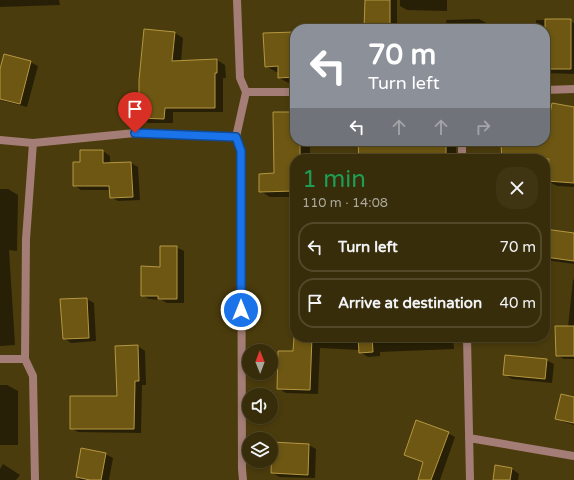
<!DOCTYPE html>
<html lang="en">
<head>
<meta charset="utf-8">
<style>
  body { margin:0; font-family:"Varela Round",sans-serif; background:#3f3513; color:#f1f3f6; height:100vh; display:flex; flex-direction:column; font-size:15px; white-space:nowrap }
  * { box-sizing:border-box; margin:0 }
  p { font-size:13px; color:#aba89c }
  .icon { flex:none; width:22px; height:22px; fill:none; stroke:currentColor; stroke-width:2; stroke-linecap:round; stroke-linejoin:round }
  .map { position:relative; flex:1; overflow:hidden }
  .side { position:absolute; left:290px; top:154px; width:260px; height:188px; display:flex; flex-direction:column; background:#382d0a; border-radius:16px; box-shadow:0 2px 6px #0003,0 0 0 1px #52492b }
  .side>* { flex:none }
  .hud { position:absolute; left:290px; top:24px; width:260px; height:122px; border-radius:16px; box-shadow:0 2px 6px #0003,0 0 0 1px #52492b; background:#8c9099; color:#fff; overflow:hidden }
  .needle { width:26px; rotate:359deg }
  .controls { position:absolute; left:242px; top:344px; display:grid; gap:8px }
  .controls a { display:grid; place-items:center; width:36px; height:36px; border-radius:50%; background:#382d0a; box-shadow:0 2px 6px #0003,0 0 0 1px #52492b; font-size:20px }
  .pin { position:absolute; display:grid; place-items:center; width:34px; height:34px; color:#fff; margin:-41px -17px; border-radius:50% 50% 50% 0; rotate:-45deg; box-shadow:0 0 4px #0007 }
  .pin .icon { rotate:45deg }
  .me { position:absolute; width:44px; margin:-22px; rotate:0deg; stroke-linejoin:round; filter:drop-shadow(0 0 3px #0008) }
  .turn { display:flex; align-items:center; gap:14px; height:84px; padding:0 12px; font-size:18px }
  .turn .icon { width:52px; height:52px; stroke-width:2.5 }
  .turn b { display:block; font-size:28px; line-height:34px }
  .lanes { display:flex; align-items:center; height:38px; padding:0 12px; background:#0003; justify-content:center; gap:20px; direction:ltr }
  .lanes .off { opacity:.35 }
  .round { display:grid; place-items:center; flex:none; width:42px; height:42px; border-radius:16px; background:#3f3513 }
  .headline { display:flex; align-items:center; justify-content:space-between; height:68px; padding:0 12px }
  h1 { font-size:24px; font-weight:600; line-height:30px; color:#1e9e55 }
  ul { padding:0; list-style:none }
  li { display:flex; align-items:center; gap:12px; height:50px; margin:0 8px 6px; padding:0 4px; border:2px solid #52492b; border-radius:16px }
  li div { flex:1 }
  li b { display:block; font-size:15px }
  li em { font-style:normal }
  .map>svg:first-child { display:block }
</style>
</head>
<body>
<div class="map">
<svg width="574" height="480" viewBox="0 0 574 480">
  <rect width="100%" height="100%" fill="#4b3c0d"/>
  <path fill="#0007" d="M0,0H59L60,5L0,7Z
    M366,0H397V29H365Z
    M400,0H447V11L407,10L400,6Z
    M479,19L488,24V29H447L446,20Z
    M536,20H569L574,23V74L545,73V29H536Z
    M175,33L183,38L181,62L217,60L225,65L226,78H223V112H173V123H148L140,118Z
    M295,33V83H289L279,78V72H276L266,66Z
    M30,62L38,66L27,107L0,100V72Z
    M574,108V187L557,186L548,181L549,176H545V159H503L502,141H545V135Z
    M295,113V141H310V159H295V197H270L260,191L275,174Z
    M359,141H456V159H363Z
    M81,151H103L110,156V163H131L138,167L140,200L118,201L111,197L110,190H81L74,185L81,164Z
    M0,189H8L18,195L17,251L9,250L15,345L0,346Z
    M545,230L574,234V264L545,260Z
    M176,247L184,251V303H167L162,300L149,299L142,295Z
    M573,279L574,280V359H564L556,355L568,327Z
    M87,299L94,303L96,341L71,343L64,338Z
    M295,324V337H453L454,349L380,352V356L368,357L360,352L359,350L320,348L318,394L286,393L278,388L294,352Z
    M138,346L145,351L146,385H142L141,433L78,432L71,428L118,397Z
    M546,360L554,364L552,383L512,379L504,374Z
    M0,385H7L18,391V445H0Z
    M574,398V425L564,422L557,418Z
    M448,433L455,437L440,480H419L423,462L405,454Z
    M309,445L316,449L315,478L280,477L272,473Z
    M105,454L113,458L109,480H80L77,477Z
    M3,464L20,475L16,480H0V469Z
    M496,466L512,469L519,474L518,480H494Z"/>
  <path fill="#6d5712" stroke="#b59742" d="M365,0H390V29H364Z
    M545,19H571V69H545Z
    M144,29L175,32L172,61L217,59V73H215V108H165L164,119L139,118V80Z
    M295,32V77L278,78V66L265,67L263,33Z
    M4,54L31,61L20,104L0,99V69Z
    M552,103L574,107V183L547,181L549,159H502L501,145H510V141H545Z
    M273,112H295V141H300V159H295V191L259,192V174L274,173Z
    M358,141H446V155H396L397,159H359Z
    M80,150H103V163L131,162L133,197L110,198L109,186H73V162H80Z
    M545,229L574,233V261L545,257Z
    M160,246H177V299H158V296H141V266L160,267Z
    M87,298L89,338L63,339L60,299Z
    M555,326H574V356H556Z
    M294,337H312L310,390L277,389L278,351H293Z
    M358,337H372L373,352L359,353Z
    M138,345L139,381H135L134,429H70V396H117L115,346Z
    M505,355L547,359L545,379L503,375Z
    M561,394L574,397V423L555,419Z
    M416,420L449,432L431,480H418L423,462L404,455Z
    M272,442L309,444L308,475L271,473Z
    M81,448L106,453L101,480H90L76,477Z
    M495,465L512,468L510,480H493Z"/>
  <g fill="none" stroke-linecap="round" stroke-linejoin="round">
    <path stroke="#a37d76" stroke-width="8" d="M237,0L240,78L246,92L236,137L241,151L242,469L243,480
      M545,90L574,89
      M246,92H295
      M0,140L33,143L135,133L236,137
      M462,141V159
      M33,143L26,239L25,359L33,376L35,480
      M467,337L470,480
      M0,359H25
      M469,438L574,456"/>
  </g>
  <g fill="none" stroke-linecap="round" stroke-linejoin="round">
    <defs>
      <path id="route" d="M135,133L236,137L241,151V310"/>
    </defs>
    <use href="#route" stroke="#114b97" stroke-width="10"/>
    <use href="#route" stroke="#1a73e8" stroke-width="7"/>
  </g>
</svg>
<div class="controls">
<a><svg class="needle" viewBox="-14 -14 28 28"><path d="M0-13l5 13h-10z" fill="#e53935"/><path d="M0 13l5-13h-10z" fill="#aba89c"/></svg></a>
<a><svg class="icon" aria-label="sound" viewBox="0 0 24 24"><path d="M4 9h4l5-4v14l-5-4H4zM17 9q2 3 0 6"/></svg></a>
<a><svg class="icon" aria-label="layers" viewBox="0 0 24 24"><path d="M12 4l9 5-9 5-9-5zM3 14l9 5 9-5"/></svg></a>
</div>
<div class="pin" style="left:135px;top:133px;background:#d93025"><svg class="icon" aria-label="arrive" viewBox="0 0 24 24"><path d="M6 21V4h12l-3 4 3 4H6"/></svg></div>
<svg class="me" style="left:241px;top:310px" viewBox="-20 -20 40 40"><circle r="17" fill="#1a73e8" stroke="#fff" stroke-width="3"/><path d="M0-11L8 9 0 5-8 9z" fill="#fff"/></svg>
<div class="hud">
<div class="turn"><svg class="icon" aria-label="left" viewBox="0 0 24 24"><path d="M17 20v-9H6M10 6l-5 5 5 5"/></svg><div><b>70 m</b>Turn left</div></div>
<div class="lanes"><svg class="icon" aria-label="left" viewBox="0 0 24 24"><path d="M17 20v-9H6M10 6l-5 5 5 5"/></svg><svg class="icon off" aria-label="ahead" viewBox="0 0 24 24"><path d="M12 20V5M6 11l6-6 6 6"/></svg><svg class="icon off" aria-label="ahead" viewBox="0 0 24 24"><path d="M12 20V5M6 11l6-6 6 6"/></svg><svg class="icon off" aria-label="right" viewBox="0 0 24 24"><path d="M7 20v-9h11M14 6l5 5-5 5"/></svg></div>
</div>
<section class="side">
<div class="headline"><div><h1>1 min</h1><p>110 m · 14:08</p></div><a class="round"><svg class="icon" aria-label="close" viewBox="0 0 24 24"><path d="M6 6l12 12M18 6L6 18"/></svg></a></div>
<ul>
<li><svg class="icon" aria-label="left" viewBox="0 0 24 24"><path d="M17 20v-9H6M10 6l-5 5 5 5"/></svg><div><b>Turn left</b></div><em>70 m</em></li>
<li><svg class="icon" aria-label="arrive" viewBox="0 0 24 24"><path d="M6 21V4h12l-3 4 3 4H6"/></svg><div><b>Arrive at destination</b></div><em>40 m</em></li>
</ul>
</section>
</div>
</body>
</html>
